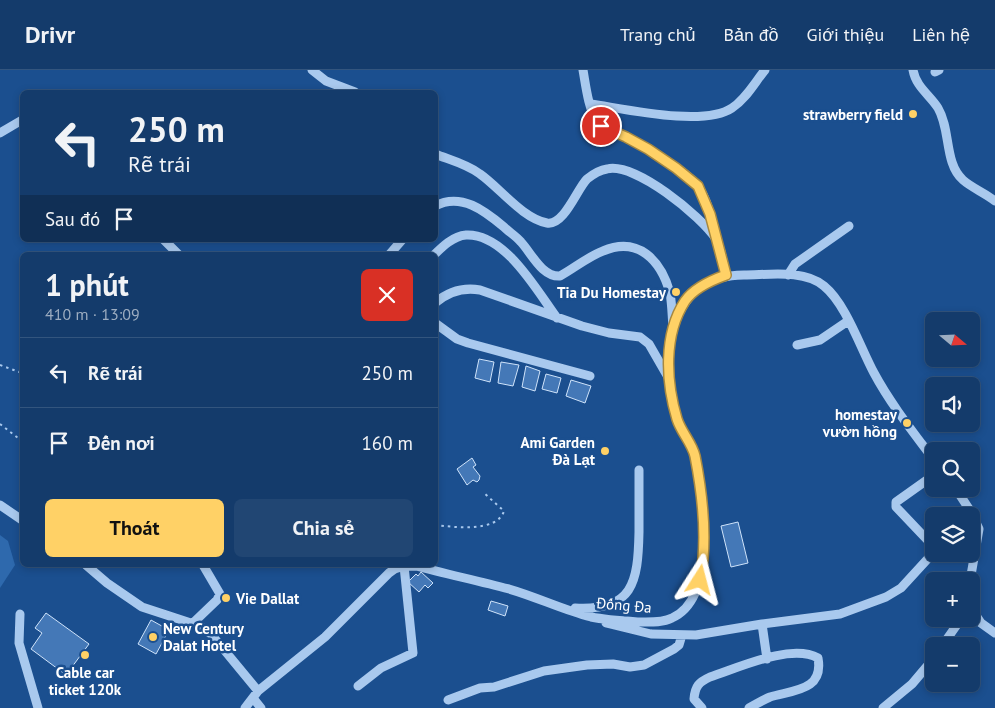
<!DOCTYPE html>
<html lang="vi">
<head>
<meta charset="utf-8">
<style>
  body { margin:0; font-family:"PT Sans",sans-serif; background:#214673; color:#f1f3f6; height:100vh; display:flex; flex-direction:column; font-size:19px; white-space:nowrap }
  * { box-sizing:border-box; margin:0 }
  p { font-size:16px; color:#9dadc1 }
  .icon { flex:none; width:28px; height:28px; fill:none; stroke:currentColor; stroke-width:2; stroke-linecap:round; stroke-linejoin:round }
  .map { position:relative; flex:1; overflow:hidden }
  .details { position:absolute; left:20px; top:182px; width:418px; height:315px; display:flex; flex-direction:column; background:#143b6b; border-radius:8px; box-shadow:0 2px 8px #0003,0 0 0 1px #33557e }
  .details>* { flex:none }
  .top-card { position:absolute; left:20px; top:20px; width:418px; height:152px; border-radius:8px; box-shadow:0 2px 8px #0003,0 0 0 1px #33557e; background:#143b6b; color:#f1f3f6; overflow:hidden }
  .needle { width:32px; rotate:109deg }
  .controls { position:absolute; left:925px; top:242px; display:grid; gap:10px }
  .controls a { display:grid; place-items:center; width:55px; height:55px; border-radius:8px; background:#143b6b; box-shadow:0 2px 8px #0003,0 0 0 1px #33557e; font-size:25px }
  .pin { position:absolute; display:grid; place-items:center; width:42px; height:42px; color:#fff; margin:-21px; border:2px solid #fff; border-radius:50%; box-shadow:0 1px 5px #0007 }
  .me { position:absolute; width:55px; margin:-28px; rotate:9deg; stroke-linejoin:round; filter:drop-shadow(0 0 4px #0008) }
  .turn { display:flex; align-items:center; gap:18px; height:105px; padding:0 25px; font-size:22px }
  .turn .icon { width:65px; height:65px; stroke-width:2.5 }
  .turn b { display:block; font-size:35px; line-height:42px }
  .then { display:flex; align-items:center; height:48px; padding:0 25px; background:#0003; gap:10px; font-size:19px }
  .round { display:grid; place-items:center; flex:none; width:52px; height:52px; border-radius:8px; background:#214673 }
  .overview { display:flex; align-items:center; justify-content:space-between; height:85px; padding:0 25px }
  h1 { font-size:30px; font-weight:700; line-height:38px }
  .action { display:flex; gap:10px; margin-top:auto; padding:10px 25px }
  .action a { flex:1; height:58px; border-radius:8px; background:#ffd166; color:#111; font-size:20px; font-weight:700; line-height:58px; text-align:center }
  .action a+a { background:#214673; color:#f1f3f6 }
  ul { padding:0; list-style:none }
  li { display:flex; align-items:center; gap:15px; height:70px; padding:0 25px; border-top:1px solid #33557e }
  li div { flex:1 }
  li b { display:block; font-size:19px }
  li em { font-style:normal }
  header { display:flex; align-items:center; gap:30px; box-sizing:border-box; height:70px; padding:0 25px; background:#143b6b; border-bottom:1px solid #33557e }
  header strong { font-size:24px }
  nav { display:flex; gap:28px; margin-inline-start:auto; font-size:18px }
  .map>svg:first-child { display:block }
</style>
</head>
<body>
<header>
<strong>Drivr</strong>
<nav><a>Trang chủ</a><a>Bản đồ</a><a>Giới thiệu</a><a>Liên hệ</a></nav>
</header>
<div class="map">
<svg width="995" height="638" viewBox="0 0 995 638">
  <rect width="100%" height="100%" fill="#1b4f8f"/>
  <path fill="#2e69ad" d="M0,465L8,471L15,495L0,518Z"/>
  <path fill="#4478b7" stroke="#cfe3fa" d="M479,289L494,292L490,312L475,308Z
    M501,292L519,295L513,316L498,313Z
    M526,296L540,301L535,321L522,317Z
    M546,304L561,308L557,323L542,319Z
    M571,310L591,316L585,333L566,326Z
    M472,388L476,395L473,397L480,406L479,410L477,412L473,410L467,415L457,399Z
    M738,452L748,493L731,497L721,456Z
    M421,502L433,513L428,518L425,515L419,522L408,512L416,504L418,506Z
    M491,531L508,536L505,546L488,540Z
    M46,543L89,574L66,605L31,579L42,563L35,558Z
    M151,550L169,560L156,584L138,574Z"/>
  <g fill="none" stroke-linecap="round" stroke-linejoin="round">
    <path stroke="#a9c9ee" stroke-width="2" stroke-dasharray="2.5 4" stroke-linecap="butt" d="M0,295L22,303
      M0,354L22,371
      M435,455C453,457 497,463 504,441L484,423"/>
    <path stroke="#a9c9ee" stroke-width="9" d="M312,0L326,11L355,22
      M583,0C586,17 588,37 597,52C603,62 619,63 628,68C645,76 687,102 698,116C708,130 712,150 716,167
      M913,0C916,17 930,25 938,38C951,60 944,93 963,110C972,118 985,123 995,131
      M935,2L939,0
      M591,34C625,39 704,57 732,38C746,29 755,12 765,0
      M0,63L22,50
      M435,84C450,90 467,94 480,104C500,118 522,148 547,153C564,156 577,119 587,109C592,105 600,100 607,99C635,92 701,146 716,169C722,178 723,194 726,205
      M435,136C461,122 485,141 504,157C509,162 516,166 521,172C532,184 542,207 560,206C573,199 589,186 603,181C638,166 661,190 670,223C672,234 672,246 673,257
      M164,170L179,185
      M389,185L402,170
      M434,185C442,177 453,166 466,165C505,163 537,221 557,248
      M788,205L795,194L849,156
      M435,233C449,221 463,217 480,220L582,256L609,263L640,267L649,274L668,307
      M435,253L457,269L468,273L590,306
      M797,275L820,270L848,251
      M934,405L896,432V437L934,477
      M956,419L971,442L979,459L970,511
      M0,435L22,450
      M86,495L107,513L142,537L200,556L211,564L258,621
      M575,538C633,541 638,513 639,462C639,441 639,420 639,400
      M971,538L981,553L995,563
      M20,544L19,573L38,638
      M193,553L217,530L220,524L203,495
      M606,553L651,564L696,565L762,554L840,544L886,527L901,518L934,482
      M762,554L767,589
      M942,576L961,549
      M358,616L381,598L413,583L404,496
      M253,628L261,638
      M448,630L480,618L494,617L544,601L587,595L613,594L630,597L644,595L674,579L679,575L682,565
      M245,638L258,621L325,567L389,503C397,496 405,496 416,496C447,504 478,511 509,519C537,527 563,540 591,547C606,550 623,551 639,552C649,552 662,553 672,548C719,527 703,426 695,387C692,373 681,361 677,348C660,290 666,205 744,205C768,205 804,199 824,216C846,234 860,277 874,303C890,333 913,362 934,390
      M702,638L694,629C695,616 699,612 710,607C738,598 791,573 818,588C824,621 793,620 770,627C763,630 756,634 749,638
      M883,638L912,614L934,588"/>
  </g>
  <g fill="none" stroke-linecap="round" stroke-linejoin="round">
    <defs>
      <path id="route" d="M601,56L626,67L648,79L676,98L698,116L710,144L726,205C712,210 694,218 685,231C663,265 666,312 677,349C681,362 692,373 695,386C703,427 708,470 700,510"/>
    </defs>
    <use href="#route" stroke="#a68842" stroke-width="12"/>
    <use href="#route" stroke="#ffd166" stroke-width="9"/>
  </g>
  <g fill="#ffd166" stroke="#1b4f8f" stroke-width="2">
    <circle cx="913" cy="44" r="5"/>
    <circle cx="676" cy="222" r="5"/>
    <circle cx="907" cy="353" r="5"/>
    <circle cx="605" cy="381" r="5"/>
    <circle cx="226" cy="528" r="5"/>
    <circle cx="153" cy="567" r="5"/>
    <circle cx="85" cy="585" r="5"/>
  </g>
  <g text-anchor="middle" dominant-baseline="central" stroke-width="5" stroke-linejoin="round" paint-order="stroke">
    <g font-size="15" font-weight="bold" fill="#fff" stroke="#1b4f8f" text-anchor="end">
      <text x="903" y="44">strawberry field</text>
      <text x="666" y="222">Tia Du Homestay</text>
      <text x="897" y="344">homestay<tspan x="897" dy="17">vườn hồng</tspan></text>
      <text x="595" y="372">Ami Garden<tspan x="595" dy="17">Đà Lạt</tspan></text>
      <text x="236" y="528" text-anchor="start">Vie Dallat</text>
      <text x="163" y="558" text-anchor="start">New Century<tspan x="163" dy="17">Dalat Hotel</tspan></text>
      <text x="85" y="602" text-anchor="middle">Cable car<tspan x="85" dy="17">ticket 120k</tspan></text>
    </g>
    <g font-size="15" fill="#fff" stroke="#1b4f8f">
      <text transform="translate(624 535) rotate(5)">Đống Đa</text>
    </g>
  </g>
</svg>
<div class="controls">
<a><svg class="needle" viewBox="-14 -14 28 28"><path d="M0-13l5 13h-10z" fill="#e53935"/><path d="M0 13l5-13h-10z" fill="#9dadc1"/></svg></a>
<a><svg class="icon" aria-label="sound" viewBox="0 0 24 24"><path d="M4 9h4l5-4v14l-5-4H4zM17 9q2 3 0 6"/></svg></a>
<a><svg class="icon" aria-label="search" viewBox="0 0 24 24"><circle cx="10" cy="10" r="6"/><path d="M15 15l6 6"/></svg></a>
<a><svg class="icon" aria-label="layers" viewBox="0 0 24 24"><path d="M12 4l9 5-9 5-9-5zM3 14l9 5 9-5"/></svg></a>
<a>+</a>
<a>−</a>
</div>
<div class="pin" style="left:601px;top:56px;background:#d93025"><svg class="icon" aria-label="arrive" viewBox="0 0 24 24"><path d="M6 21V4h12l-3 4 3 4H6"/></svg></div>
<svg class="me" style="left:700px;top:510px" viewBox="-20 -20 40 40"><path d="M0-17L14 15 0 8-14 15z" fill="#ffd166" stroke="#fff" stroke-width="4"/></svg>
<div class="top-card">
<div class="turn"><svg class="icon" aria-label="left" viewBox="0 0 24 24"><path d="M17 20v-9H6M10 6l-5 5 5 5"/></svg><div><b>250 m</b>Rẽ trái</div></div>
<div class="then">Sau đó<svg class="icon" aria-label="arrive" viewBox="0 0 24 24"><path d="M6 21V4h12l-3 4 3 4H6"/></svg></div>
</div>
<section class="details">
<div class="overview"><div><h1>1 phút</h1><p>410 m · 13:09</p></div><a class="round" style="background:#d93025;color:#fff"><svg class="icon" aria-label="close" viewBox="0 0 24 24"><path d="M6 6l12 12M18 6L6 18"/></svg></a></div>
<ul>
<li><svg class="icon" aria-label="left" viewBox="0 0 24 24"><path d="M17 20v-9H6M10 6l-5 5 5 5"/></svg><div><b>Rẽ trái</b></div><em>250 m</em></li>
<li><svg class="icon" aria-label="arrive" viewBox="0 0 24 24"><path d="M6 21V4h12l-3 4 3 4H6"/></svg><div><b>Đến nơi</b></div><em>160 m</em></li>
</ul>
<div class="action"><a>Thoát</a><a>Chia sẻ</a></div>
</section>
</div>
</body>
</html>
